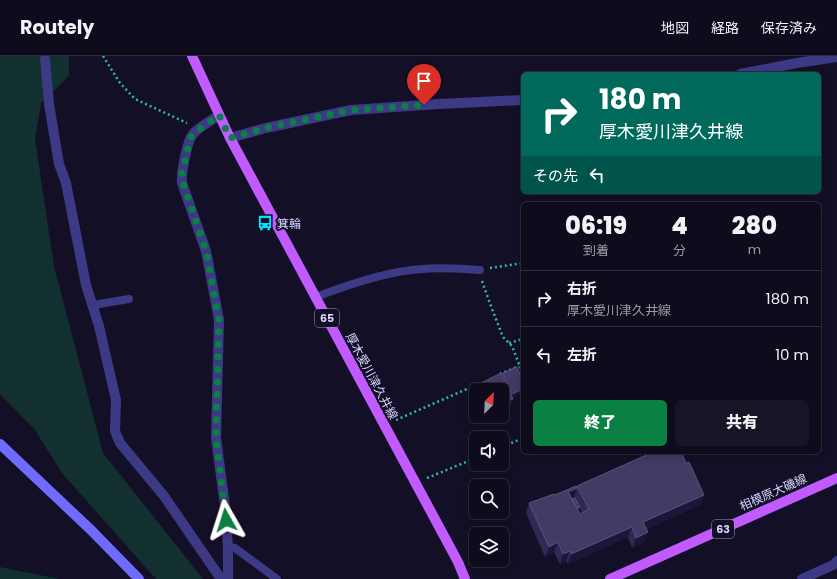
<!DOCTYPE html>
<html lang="ja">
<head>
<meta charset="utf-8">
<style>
  body { margin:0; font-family:Poppins,"Noto Sans JP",sans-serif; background:#171425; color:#f1f3f6; height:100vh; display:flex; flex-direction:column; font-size:15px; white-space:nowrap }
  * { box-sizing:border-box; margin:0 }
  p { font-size:13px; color:#9b9ba3 }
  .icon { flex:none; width:22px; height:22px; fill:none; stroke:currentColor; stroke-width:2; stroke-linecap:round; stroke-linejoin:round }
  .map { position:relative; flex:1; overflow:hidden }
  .details { position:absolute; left:521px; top:146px; width:300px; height:252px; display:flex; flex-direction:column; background:#0e0b1c; border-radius:6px; box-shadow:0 2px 10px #0003,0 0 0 1px #2e2b3b }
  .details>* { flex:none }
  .top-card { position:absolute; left:521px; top:16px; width:300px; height:122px; border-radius:6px; box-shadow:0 2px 10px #0003,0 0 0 1px #2e2b3b; background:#00695c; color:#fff; overflow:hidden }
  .needle { width:26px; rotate:24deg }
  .buttons { position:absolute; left:469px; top:327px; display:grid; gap:8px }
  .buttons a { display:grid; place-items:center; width:40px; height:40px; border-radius:6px; background:#0e0b1c; box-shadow:0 2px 10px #0003,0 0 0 1px #2e2b3b; font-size:20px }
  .pin { position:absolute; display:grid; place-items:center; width:34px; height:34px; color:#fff; margin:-41px -17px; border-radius:50% 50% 50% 0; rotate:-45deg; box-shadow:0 0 4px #0007 }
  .pin .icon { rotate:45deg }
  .me { position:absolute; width:44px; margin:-22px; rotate:354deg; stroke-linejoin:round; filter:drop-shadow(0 0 3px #0008) }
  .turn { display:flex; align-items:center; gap:14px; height:84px; padding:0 12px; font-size:18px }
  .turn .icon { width:52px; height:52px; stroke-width:2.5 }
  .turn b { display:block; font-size:28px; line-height:34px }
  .then { display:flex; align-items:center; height:38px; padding:0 12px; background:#0003; gap:8px; font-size:15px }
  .eta { display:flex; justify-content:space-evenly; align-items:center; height:68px; text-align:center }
  .eta b { font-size:24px; font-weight:800; line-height:28px }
  .action { display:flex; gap:8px; margin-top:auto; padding:8px 12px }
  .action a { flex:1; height:46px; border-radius:6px; background:#0b8043; color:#fff; font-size:16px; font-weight:800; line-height:46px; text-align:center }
  .action a+a { background:#171425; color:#f1f3f6 }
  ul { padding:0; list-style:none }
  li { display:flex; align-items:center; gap:12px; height:56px; padding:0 12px; border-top:1px solid #2e2b3b }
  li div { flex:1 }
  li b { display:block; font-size:15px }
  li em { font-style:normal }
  header { display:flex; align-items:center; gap:24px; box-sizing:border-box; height:56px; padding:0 20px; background:#0e0b1c; border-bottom:1px solid #2e2b3b }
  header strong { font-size:19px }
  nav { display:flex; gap:22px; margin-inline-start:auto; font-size:14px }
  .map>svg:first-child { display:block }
</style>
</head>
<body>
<header>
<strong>Routely</strong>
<nav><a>地図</a><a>経路</a><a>保存済み</a></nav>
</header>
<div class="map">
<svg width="837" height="523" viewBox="0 0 837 523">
  <rect width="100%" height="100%" fill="#130f26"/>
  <path fill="#12302f" d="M0,0H69V20L41,47L35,83L54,210L103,397L203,523H156L62,417L35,374L0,338Z
    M0,511L59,523H0Z"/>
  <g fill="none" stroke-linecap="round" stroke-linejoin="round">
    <path stroke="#2fb8b0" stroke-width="2.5" stroke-dasharray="2 3" stroke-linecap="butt" d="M103,0L120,27L135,43L187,67
      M490,212L523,207
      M482,225L492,253L503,281L512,290L523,318
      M509,287L523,283
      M500,318L519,310
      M396,364L483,326
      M502,391L523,382
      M427,422L476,402"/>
    <path stroke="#3d3a85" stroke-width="8" d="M316,241C347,229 387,215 422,213C441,211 461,213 480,214
      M93,249L129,243
      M228,491L235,492L277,523"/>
    <path stroke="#3d3a85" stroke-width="10" d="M45,3L49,48L59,108L66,127L86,229L99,270L116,344L115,375L120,387L164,440L221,523
      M740,18L797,7L837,1
      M219,59C211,65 200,70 193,78C187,85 181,117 182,127L206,195L219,264L216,382L225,450L228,491V523
      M230,82L266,72L351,54L439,48L523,44
      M802,523L833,509L837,505"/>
    <path stroke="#6f6bff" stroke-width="10" d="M0,388L91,474L139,523"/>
    <path stroke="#c25bff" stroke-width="10" d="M192,0L230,82L458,506L465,523
      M610,523L837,422"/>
  </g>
  <path fill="#312854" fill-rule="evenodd" d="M517,311L513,342V343L511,349L508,350L507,352L502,334H479V332L481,327L502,319L503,317Z
    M686,407L704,439L700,449L646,473L648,476L644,486L632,492L628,481L568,508L566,505L560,508L554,496L545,501L526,457L529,447L555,439L576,430ZM579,452L582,457L580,458L578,454L579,453Z"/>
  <path fill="#1d163a" d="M523,333V337L510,343L512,338Z
    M513,343L511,349L508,350L507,352L502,354V350L508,345Z
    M577,432L574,442L565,446L568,436Z
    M704,439L700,449L639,476L643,466Z
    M632,471L628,481L568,508L571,498Z
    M648,476L644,486L632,492L636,482Z
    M558,486L554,496L545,501L549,491Z
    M570,495L566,505L560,508L563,498Z"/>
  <path fill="#433a66" stroke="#5a527e" d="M517,311L523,325V333L512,338L503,317Z
    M501,317L513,343L508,345L509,347L502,350V334H484L481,327Z
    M653,396H681L686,407L689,406L704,439L643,466L648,476L636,482L632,471L571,498L570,495L563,498L558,486L549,491L529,447L554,438L555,439L576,430L577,432L568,436L580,458L589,453L577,430Z
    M575,442L580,451L577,452L572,443Z"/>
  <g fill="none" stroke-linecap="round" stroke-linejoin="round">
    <path stroke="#0b8043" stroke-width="7" stroke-dasharray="0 12.6" d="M226,464L216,382L219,264L206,195L181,121L190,83L193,78L219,59L230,82L266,72L351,54L424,49"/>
  </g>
  <defs>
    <symbol id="bus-bare" viewBox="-9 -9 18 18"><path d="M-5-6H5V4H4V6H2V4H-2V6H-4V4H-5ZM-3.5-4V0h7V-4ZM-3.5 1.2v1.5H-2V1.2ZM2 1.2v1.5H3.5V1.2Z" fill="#00e5ff" stroke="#130f26" stroke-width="2.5" paint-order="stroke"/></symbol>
  </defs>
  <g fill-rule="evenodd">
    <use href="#bus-bare" x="254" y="156" width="22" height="22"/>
  </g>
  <g text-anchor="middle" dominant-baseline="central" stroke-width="4" stroke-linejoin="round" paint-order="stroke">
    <g fill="#130f26" stroke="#9e99be" stroke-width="1">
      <rect x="315" y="253" width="24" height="18" rx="3"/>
      <rect x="712" y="464" width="22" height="18" rx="3"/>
    </g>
    <g font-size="11" font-weight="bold" fill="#d9d4ff">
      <text x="327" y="262">65</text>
      <text x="723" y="473">63</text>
    </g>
    <g font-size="12" fill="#d9d4ff" stroke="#130f26" text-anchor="start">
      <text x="277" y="167">箕輪</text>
    </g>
    <g font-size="12" fill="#d9d4ff" stroke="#130f26">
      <text transform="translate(372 320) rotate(62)">厚木愛川津久井線</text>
      <text transform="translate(773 436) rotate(-24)">相模原大磯線</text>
    </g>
  </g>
</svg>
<div class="buttons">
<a><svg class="needle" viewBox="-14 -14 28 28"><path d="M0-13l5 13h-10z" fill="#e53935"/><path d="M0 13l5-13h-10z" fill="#9b9ba3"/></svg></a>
<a><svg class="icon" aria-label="sound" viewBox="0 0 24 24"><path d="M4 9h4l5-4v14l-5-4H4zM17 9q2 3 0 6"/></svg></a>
<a><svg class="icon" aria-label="search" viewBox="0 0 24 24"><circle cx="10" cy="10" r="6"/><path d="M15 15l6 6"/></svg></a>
<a><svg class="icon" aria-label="layers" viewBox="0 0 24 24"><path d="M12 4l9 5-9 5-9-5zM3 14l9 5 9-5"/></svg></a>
</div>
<div class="pin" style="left:424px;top:49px;background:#d93025"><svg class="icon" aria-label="arrive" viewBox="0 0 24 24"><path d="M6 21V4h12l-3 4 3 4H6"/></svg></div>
<svg class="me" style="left:226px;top:464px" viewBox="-20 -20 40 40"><path d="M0-17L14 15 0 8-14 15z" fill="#0b8043" stroke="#fff" stroke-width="4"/></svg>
<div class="top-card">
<div class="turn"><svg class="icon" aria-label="right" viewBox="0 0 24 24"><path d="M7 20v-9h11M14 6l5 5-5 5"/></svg><div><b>180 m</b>厚木愛川津久井線</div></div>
<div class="then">その先<svg class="icon" aria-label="left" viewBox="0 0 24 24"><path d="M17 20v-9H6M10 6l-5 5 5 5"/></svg></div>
</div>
<section class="details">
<div class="eta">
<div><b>06:19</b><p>到着</p></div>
<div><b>4</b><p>分</p></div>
<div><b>280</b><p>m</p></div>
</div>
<ul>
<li><svg class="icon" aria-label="right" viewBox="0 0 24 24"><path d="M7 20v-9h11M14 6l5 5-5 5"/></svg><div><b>右折</b><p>厚木愛川津久井線</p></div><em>180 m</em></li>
<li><svg class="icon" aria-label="left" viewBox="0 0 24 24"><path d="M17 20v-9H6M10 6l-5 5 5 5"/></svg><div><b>左折</b></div><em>10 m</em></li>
</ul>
<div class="action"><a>終了</a><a>共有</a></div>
</section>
</div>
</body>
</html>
